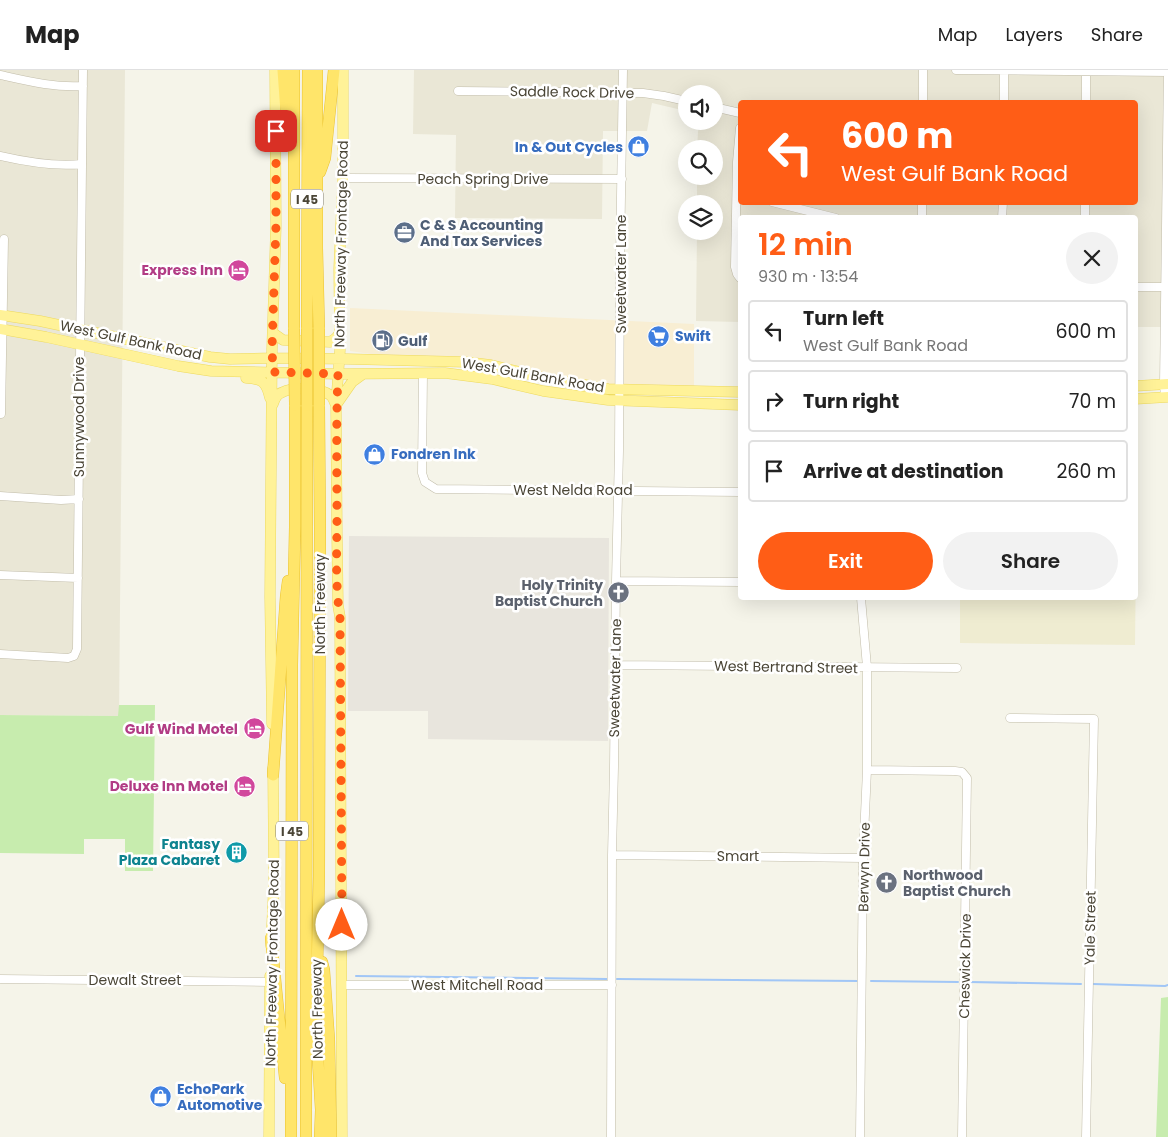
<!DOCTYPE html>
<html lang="en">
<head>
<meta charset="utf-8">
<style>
  body { margin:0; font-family:Poppins,sans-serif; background:#f2f2f2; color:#222; height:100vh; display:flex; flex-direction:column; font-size:19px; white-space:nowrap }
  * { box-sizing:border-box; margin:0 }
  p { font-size:16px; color:#767676 }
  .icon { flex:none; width:28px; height:28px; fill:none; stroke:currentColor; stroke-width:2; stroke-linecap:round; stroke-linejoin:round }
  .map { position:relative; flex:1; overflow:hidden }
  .panel { position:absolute; left:738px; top:145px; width:400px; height:385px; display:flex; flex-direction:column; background:#fff; border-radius:5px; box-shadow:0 5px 20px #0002 }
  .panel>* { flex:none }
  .top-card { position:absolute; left:738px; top:30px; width:400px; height:105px; border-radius:5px; box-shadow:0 5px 20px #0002; background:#ff5d16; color:#fff; overflow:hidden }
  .controls { position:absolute; left:678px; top:15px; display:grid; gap:10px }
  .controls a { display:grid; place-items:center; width:45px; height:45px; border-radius:50%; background:#fff; box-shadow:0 5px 20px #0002; font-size:25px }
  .pin { position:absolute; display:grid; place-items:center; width:42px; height:42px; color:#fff; margin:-21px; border-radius:10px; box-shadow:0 2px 8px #0006 }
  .me { position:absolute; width:55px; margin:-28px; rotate:0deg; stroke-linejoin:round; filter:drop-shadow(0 0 4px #0008) }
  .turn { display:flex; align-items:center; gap:18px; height:105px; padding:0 20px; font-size:22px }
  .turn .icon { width:65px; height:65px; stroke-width:2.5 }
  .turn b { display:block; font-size:35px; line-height:42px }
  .round { display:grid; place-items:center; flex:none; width:52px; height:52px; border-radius:26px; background:#f2f2f2 }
  .overview { display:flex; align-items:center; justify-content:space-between; height:85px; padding:0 20px }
  h1 { font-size:30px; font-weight:600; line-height:38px; color:#ff5d16 }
  .primary-button { display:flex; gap:10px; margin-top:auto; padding:10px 20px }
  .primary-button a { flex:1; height:58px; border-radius:30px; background:#ff5d16; color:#fff; font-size:20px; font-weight:600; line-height:58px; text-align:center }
  .primary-button a+a { background:#f2f2f2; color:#222 }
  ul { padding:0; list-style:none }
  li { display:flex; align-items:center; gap:15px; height:62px; margin:0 10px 8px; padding:0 10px; border:2px solid #e0e0e0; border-radius:5px }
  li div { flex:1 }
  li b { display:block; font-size:19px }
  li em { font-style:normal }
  header { display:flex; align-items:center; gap:30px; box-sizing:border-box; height:70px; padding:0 25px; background:#fff; border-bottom:1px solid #e0e0e0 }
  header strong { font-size:24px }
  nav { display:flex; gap:28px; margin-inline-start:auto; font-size:18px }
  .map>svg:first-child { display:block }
</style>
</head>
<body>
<header>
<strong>Map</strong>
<nav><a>Map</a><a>Layers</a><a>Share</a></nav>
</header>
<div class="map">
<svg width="1168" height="1067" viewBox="0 0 1168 1067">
  <rect width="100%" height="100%" fill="#f5f4e9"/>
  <path fill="#eae7d6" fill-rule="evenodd" d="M0,0H125L119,646L0,645Z
    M414,0H1168V257H1135V148H740V252L696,251L697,161H714V134H697V106H714V79H697L698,62L700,51H714V24H686V41L652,33L647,61H603L602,149L455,148L456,65L413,64ZM740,32H1135V132H740Z"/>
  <path fill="#f8eed3" d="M350,238L694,254V318L598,317L350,281Z"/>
  <path fill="#e8e5dd" d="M349,466L609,468L608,671L428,669V641H348Z"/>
  <path fill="#efecd1" d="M1135,330H1138L1135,575L960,573V528H1135Z"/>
  <path fill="#c7ecae" d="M119,635H155L153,801H125V769H84V784L0,783V645L118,646Z
    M1168,927V1067H1156L1161,928Z"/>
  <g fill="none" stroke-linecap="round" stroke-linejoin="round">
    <path stroke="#a1c6f6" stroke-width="2" d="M356,906L607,909
      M617,909L859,911
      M871,911L958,912
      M969,912L1081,914
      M1093,914L1165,916L1168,915"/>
    <defs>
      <path id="minor" d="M956,0L1168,2
        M0,5C27,11 55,18 83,16
        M458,21L643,23L664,26L686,31
        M923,32V0
        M1004,32V0
        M1086,32V0
        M714,37L740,43
        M740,58L737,92L735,197L737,204L740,208
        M0,86C26,92 55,97 82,94
        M343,108L622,109
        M772,132L836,148
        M922,148V132
        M1002,148L1003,132
        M1085,148V132
        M1135,217H1168
        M423,303L422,403L425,412L436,419L740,422
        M1165,327L1164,315L1168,0
        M1,344L4,169
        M0,426L61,430L79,429
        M0,505L78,508
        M616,511L740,512
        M0,584L68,588L74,586L77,579L83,0
        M615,595L957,598
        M1010,648L1094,649L1086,1067
        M867,700L955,701L962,702L967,708L962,1067
        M612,785L863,788
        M0,909L270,912
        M342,915H612
        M611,1067L612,785L614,697L616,511L619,381L620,189L623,0
        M860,1067L863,788L867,700V597L861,528"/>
      <path id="major" d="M0,245L40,251L210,287L230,289L273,288L348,289L466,292L491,295L545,308L608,319L740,322
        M0,259L46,267L178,296L211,301L338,304L445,303L492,309L543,321L608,330L740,335
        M273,263L283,270L330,272L336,268L340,263
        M246,308C262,309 266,311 270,328
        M1135,316L1168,314
        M1135,329L1168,327
        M273,334C275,328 277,324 283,322C292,317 322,318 330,325C333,327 334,331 336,335
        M336,335L352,312L363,304
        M272,654L270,527L272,279L276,155L275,0
        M271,876L274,812L273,698
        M269,1067L270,906
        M342,1067L340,547L338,535L337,464L336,335L340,280L339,199L343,108V0"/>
      <path id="highway" d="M283,0L287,56
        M294,0V259
        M317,0V178L319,259
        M320,102L325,88L334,0
        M307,259L308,0
        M319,335L320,459L319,806L316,956L321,1040L320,1067
        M273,705L286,526L288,511
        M271,868L285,1008
        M322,892L324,900L329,969L331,1067
        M291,1067L292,595L295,457V335
        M306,1067L307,335"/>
    </defs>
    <use href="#minor" stroke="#c2bdaa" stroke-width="9"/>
    <use href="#major" stroke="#edd95f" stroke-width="11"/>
    <use href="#highway" stroke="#eac22e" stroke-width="12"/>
    <use href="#minor" stroke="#fff" stroke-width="8"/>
    <use href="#major" stroke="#fff298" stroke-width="10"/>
    <use href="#highway" stroke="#ffe56a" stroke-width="11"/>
    <defs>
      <path id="highway-bridge" d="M294,259L295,335
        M307,259V335
        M319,259V335"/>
    </defs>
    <use href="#highway-bridge" stroke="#eac22e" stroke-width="12" stroke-linecap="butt"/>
    <use href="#highway-bridge" stroke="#ffe56a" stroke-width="11"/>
  </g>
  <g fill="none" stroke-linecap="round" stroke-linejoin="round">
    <path stroke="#ff5d16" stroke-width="9" stroke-dasharray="0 16.2" d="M276,61V155L272,279L273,302L338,304C336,352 337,399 337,447C337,480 335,514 340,547L342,855"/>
  </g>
  <defs>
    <symbol id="shop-disc" viewBox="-11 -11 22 22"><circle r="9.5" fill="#3f7fe0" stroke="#fff"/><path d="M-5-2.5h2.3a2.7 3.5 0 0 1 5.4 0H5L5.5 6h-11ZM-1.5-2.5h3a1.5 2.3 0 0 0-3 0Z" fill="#fff"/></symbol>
    <symbol id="office-disc" viewBox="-11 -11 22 22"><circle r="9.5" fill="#5c6f8a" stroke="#fff"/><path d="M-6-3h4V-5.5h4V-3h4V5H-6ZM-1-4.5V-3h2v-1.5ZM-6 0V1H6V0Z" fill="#fff"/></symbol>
    <symbol id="hotel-disc" viewBox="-11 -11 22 22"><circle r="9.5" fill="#d1479c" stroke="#fff"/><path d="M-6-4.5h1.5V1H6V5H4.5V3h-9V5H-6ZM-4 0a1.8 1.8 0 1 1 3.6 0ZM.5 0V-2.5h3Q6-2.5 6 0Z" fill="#fff"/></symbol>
    <symbol id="supermarket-disc" viewBox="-11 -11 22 22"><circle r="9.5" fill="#3f7fe0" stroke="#fff"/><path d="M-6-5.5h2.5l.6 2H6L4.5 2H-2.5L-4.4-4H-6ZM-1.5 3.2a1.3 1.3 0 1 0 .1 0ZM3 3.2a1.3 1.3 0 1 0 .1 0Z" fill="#fff"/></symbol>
    <symbol id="fuel-disc" viewBox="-11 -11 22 22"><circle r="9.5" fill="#5c6f8a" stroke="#fff"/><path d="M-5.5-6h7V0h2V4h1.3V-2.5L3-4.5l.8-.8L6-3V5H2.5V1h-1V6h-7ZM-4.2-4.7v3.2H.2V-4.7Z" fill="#fff"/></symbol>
    <symbol id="church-disc" viewBox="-11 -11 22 22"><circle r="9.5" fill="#6b7280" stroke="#fff"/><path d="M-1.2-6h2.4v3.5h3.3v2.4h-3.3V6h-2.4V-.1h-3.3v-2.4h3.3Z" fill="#fff"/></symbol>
    <symbol id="building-disc" viewBox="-11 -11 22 22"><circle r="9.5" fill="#0f9aa8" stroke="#fff"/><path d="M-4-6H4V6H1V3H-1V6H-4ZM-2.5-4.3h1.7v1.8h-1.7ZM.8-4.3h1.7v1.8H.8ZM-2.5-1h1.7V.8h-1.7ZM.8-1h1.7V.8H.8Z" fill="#fff"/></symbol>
  </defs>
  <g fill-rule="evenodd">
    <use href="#shop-disc" x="626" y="64" width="25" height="25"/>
    <use href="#office-disc" x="392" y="150" width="25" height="25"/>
    <use href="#hotel-disc" x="226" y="188" width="25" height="25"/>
    <use href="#supermarket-disc" x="646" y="254" width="25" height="25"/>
    <use href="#fuel-disc" x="370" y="258" width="25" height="25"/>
    <use href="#shop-disc" x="362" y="372" width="25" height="25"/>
    <use href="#church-disc" x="606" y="510" width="25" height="25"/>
    <use href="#hotel-disc" x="242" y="646" width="25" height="25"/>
    <use href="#hotel-disc" x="232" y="704" width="25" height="25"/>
    <use href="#building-disc" x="224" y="770" width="25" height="25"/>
    <use href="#church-disc" x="874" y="800" width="25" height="25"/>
    <use href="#shop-disc" x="148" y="1014" width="25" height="25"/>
  </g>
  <g text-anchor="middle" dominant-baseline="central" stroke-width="5" stroke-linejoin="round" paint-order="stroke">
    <g fill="#fff" stroke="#807d72" stroke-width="1">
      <rect x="291" y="119.5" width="32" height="19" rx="4"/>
      <rect x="276" y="751.5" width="32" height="19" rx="4"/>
    </g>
    <g font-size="12" font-weight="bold" fill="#4a4536">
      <text x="307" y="129">I 45</text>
      <text x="292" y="761">I 45</text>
    </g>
    <g font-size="14" fill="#4a4536" stroke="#fff">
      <text transform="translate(572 22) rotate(1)">Saddle Rock Drive</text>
      <text x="483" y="109">Peach Spring Drive</text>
      <text transform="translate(341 174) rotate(-89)">North Freeway Frontage Road</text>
      <text transform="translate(621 204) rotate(-90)">Sweetwater Lane</text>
      <text transform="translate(131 270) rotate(12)">West Gulf Bank Road</text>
      <text transform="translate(533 305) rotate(10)">West Gulf Bank Road</text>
      <text transform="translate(79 347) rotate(-90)">Sunnywood Drive</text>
      <text x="573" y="420">West Nelda Road</text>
      <text transform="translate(320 534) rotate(-90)">North Freeway</text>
      <text transform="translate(786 597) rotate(1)">West Bertrand Street</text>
      <text transform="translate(615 608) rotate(-89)">Sweetwater Lane</text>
      <text x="738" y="786">Smart</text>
      <text transform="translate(864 797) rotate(-89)">Berwyn Drive</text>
      <text transform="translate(1090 858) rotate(-89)">Yale Street</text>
      <text transform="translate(272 893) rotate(-89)">North Freeway Frontage Road</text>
      <text transform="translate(965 896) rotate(-89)">Cheswick Drive</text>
      <text x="135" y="910">Dewalt Street</text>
      <text x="477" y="915">West Mitchell Road</text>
      <text transform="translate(317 939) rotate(-91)">North Freeway</text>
    </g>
    <g font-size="14" font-weight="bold" fill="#366cbe" stroke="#fff" text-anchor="start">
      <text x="623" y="77" text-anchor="end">In &amp; Out Cycles</text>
      <text x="675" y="266">Swift</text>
      <text x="391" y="384">Fondren Ink</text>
      <text x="177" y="1019">EchoPark<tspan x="177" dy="16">Automotive</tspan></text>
    </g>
    <g font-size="14" font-weight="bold" fill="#4e5e75" stroke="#fff" text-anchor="start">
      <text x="420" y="155">C &amp; S Accounting<tspan x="420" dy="16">And Tax Services</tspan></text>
      <text x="398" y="271">Gulf</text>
    </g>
    <g font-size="14" font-weight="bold" fill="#b23c85" stroke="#fff" text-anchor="end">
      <text x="223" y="200">Express Inn</text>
      <text x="238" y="659">Gulf Wind Motel</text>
      <text x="228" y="716">Deluxe Inn Motel</text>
    </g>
    <g font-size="14" font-weight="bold" fill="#5b616d" stroke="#fff" text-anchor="end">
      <text x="603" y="515">Holy Trinity<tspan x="603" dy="16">Baptist Church</tspan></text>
      <text x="903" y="805" text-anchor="start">Northwood<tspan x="903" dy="16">Baptist Church</tspan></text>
    </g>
    <g font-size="14" font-weight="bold" fill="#0d838f" stroke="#fff" text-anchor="end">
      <text x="220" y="774">Fantasy<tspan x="220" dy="16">Plaza Cabaret</tspan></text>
    </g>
  </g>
</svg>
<div class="controls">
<a><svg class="icon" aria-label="sound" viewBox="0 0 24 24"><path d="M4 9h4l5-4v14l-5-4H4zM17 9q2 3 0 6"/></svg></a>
<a><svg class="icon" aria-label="search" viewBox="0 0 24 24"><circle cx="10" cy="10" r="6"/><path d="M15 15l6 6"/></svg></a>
<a><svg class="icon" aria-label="layers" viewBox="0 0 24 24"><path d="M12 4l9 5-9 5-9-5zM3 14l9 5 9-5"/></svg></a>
</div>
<div class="pin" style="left:276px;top:61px;background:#d93025"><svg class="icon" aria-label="arrive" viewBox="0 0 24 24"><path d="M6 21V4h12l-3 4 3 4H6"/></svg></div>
<svg class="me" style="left:342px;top:855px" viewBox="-20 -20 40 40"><circle r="19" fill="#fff"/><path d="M0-13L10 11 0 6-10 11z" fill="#ff5d16"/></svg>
<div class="top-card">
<div class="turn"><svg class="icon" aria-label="left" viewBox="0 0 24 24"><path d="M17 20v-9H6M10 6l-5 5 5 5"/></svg><div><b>600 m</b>West Gulf Bank Road</div></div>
</div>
<section class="panel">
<div class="overview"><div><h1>12 min</h1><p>930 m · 13:54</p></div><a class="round"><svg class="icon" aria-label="close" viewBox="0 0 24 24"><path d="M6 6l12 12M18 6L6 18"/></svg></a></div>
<ul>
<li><svg class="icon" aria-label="left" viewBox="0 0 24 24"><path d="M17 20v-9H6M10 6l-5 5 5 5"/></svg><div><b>Turn left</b><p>West Gulf Bank Road</p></div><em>600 m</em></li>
<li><svg class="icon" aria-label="right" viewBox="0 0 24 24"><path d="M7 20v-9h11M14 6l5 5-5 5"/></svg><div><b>Turn right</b></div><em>70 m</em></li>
<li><svg class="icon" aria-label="arrive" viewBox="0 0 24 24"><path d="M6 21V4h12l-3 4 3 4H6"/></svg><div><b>Arrive at destination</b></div><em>260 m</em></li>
</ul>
<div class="primary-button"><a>Exit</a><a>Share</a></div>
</section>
</div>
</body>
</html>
